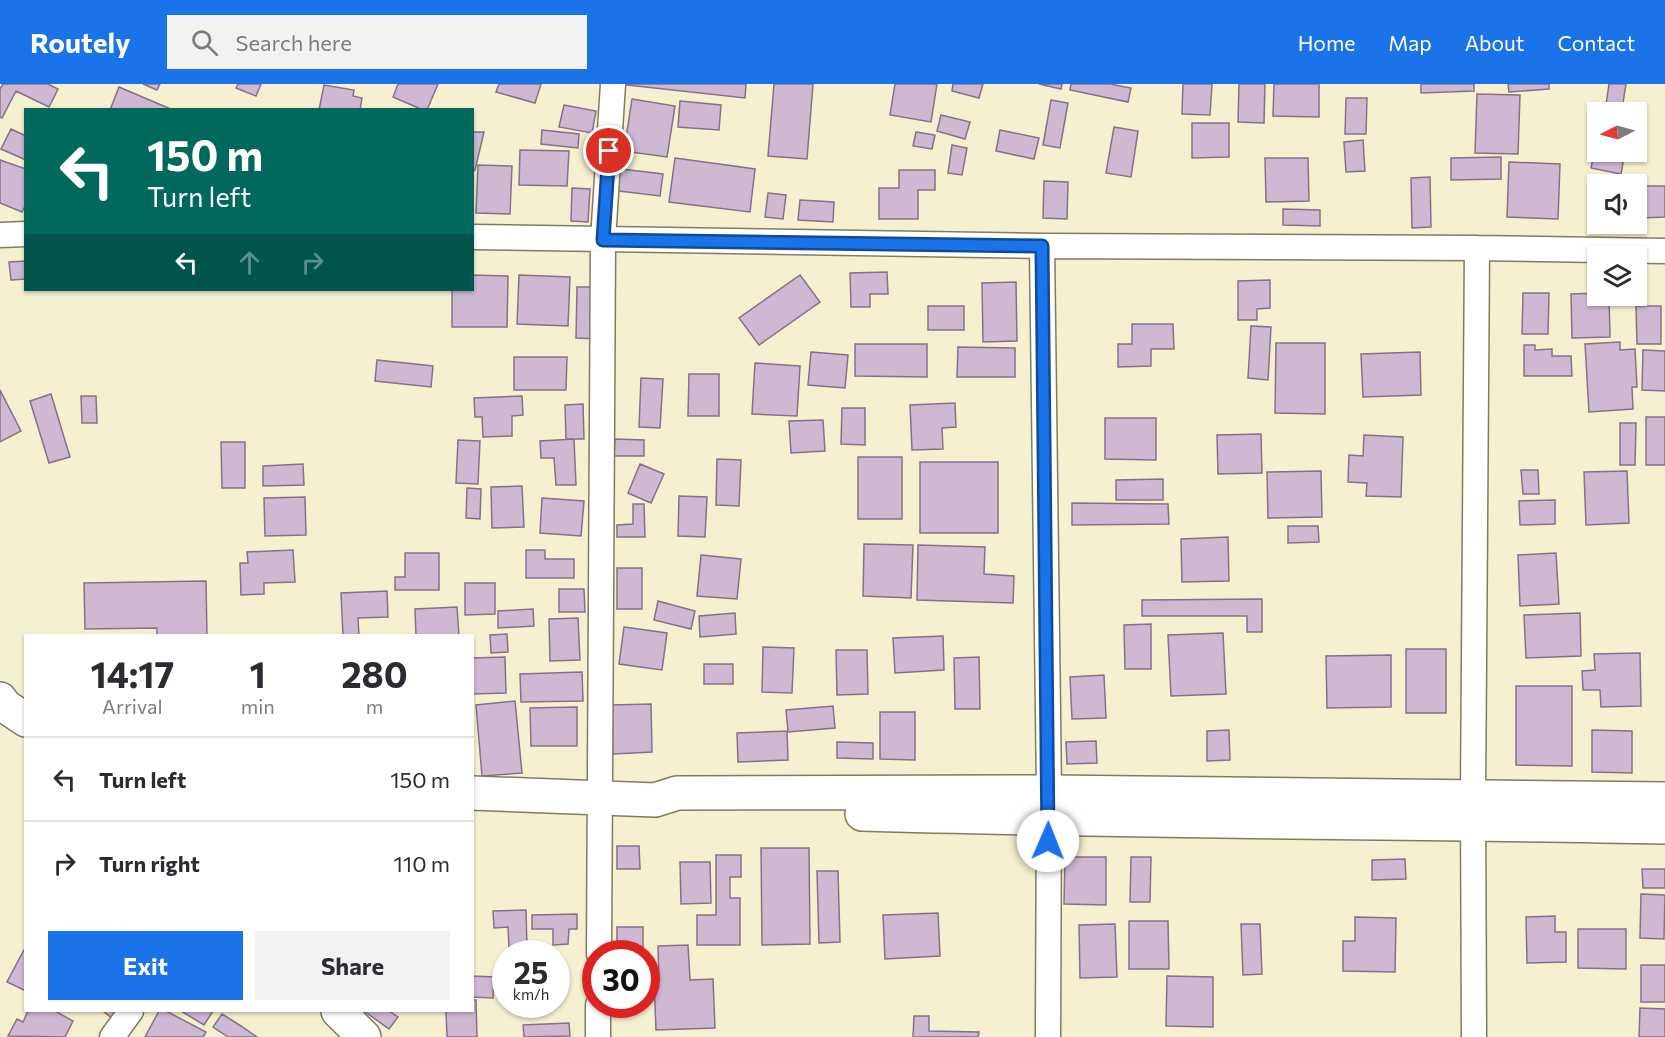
<!DOCTYPE html>
<html lang="en">
<head>
<meta charset="utf-8">
<style>
  body { margin:0; font-family:Commissioner,sans-serif; background:#f2f2f3; color:#2b2b33; height:100vh; display:flex; flex-direction:column; font-size:22px; white-space:nowrap }
  * { box-sizing:border-box; margin:0 }
  p { font-size:20px; color:#7c7c81 }
  .icon { flex:none; width:33px; height:33px; fill:none; stroke:currentColor; stroke-width:2; stroke-linecap:round; stroke-linejoin:round }
  .map { position:relative; flex:1; overflow:hidden }
  .side { position:absolute; left:24px; top:550px; width:450px; height:378px; display:flex; flex-direction:column; background:#fff; border-radius:0px; box-shadow:0 2px 4px #0004 }
  .side>* { flex:none }
  .hud { position:absolute; left:24px; top:24px; width:450px; height:183px; border-radius:0px; box-shadow:0 2px 4px #0004; background:#00695c; color:#fff; overflow:hidden }
  .needle { width:39px; rotate:264deg }
  .fabs { position:absolute; left:1587px; top:18px; display:grid; gap:12px }
  .fabs a { display:grid; place-items:center; width:60px; height:60px; border-radius:0px; background:#fff; box-shadow:0 2px 4px #0004; font-size:30px }
  .speed { position:absolute; left:492px; top:856px; display:flex; gap:12px; font-size:30px; font-weight:700; text-align:center }
  .speed>* { display:grid; place-content:center; width:78px; height:78px; border-radius:50%; background:#fff; box-shadow:0 2px 4px #0004; line-height:1 }
  .speed small { font-size:15px; font-weight:400 }
  .speed .limit { border:9px solid #d22; background:#fff; color:#111 }
  .pin { position:absolute; display:grid; place-items:center; width:51px; height:51px; color:#fff; margin:-26px; border:3px solid #fff; border-radius:50%; box-shadow:0 2px 6px #0007 }
  .me { position:absolute; width:66px; margin:-33px; rotate:1deg; stroke-linejoin:round; filter:drop-shadow(0 0 4px #0008) }
  .turn { display:flex; align-items:center; gap:21px; height:126px; padding:0 24px; font-size:27px }
  .turn .icon { width:78px; height:78px; stroke-width:2.5 }
  .turn b { display:block; font-size:42px; line-height:51px }
  .lanes { display:flex; align-items:center; height:57px; padding:0 24px; background:#0003; justify-content:center; gap:30px; direction:ltr }
  .lanes .off { opacity:.35 }
  .eta { display:flex; justify-content:space-evenly; align-items:center; height:102px; text-align:center }
  .eta b { font-size:36px; font-weight:700; line-height:42px }
  .cta { display:flex; gap:12px; margin-top:auto; padding:12px 24px }
  .cta a { flex:1; height:69px; border-radius:0px; background:#1a73e8; color:#fff; font-size:24px; font-weight:700; line-height:69px; text-align:center }
  .cta a+a { background:#f2f2f3; color:#2b2b33 }
  ul { padding:0; list-style:none }
  li { display:flex; align-items:center; gap:18px; height:84px; padding:0 24px; border-top:2px solid #e1e1e2 }
  li div { flex:1 }
  li b { display:block; font-size:22px }
  li em { font-style:normal }
  header { display:flex; align-items:center; gap:36px; box-sizing:border-box; height:84px; padding:0 30px; background:#1a73e8; color:#fff }
  header strong { font-size:28px }
  nav { display:flex; gap:33px; margin-inline-start:auto; font-size:21px }
  .search { width:420px; height:54px; background:#f2f2f3; display:flex; align-items:center; gap:15px; box-sizing:border-box; padding:0 21px; border-radius:0px; color:#7c7c81; font-size:22px }
  .map>svg:first-child { display:block }
</style>
</head>
<body>
<header>
<strong>Routely</strong>
<div class="search"><svg class="icon" aria-label="search" viewBox="0 0 24 24"><circle cx="10" cy="10" r="6"/><path d="M15 15l6 6"/></svg>Search here</div>
<nav><a>Home</a><a>Map</a><a>About</a><a>Contact</a></nav>
</header>
<div class="map">
<svg width="1665" height="953" viewBox="0 0 1665 953">
  <rect width="100%" height="100%" fill="#f5f0cf"/>
  <path fill="#ceb8d2" stroke="#857188" stroke-width="1.5" d="M3,0H48L58,5L49,23L16,7L2,34L0,33V5Z
    M143,0H160L157,6Z
    M238,0H261L256,12L236,4Z
    M398,0H438L427,26H423L393,13Z
    M499,0H541L535,19L496,8Z
    M618,0H746L745,14Z
    M774,0H813L807,75L768,72Z
    M895,0H937L931,38L890,31Z
    M953,0H983L979,14L952,7Z
    M1039,0H1062L1061,5Z
    M1071,0H1110L1131,4L1128,18L1070,6Z
    M1183,0H1212L1210,31L1182,30Z
    M1239,0H1265L1264,39L1238,38Z
    M1274,0H1319V33L1273,32Z
    M1421,0H1474V7L1421,9Z
    M1508,0H1549V5L1509,8Z
    M1609,0H1626L1623,19L1645,22L1642,39L1636,38V28H1605Z
    M324,1L354,6L353,12L362,14L360,26H319Z
    M119,3L173,26H110Z
    M1477,10L1520,11L1518,70L1475,69Z
    M1346,14H1367L1366,50H1345Z
    M632,15L675,22L667,73L624,67Z
    M1051,16L1068,19L1060,64L1043,61Z
    M680,17L721,21L719,46L678,43Z
    M564,21L596,27L592,49L559,43Z
    M941,31L970,38L965,55L937,47Z
    M1192,39H1229V73L1192,74Z
    M1114,43L1138,47L1131,93L1106,89Z
    M11,45L26,52V76L1,65Z
    M542,46L579,50L578,64L541,60Z
    M1000,46L1039,54L1034,75L996,67Z
    M472,48H484L475,86L472,88Z
    M916,48L935,51L932,65L913,62Z
    M1598,50V68H1625L1621,90L1591,84Z
    M1363,56L1365,87L1346,88L1344,58Z
    M952,61L967,64L962,91L948,89Z
    M520,66L569,67L567,102L519,101Z
    M1501,73V95L1451,96V74Z
    M675,74L755,85L750,128L669,118Z
    M1265,74H1308L1309,117L1266,118Z
    M0,76L26,85V120L22,128L0,119Z
    M1509,78L1560,80L1558,135L1507,133Z
    M478,81L512,82L510,130L476,129Z
    M613,84L663,90L660,112L611,106Z
    M899,86H935V106H918V135H879V104H899Z
    M1430,93L1431,143L1412,144L1411,94Z
    M1044,97L1068,98L1067,135L1043,134Z
    M1642,102H1665V133L1642,134Z
    M572,104L590,105L588,138L571,137Z
    M768,109L786,111L783,135L765,133Z
    M800,116L834,118L833,138L798,136Z
    M1283,125L1320,126V142L1283,141Z
    M26,177V195L11,196L9,178Z
    M887,188L888,210H870V223H851L850,189Z
    M472,191L508,192L507,243H452V206H472Z
    M519,191L570,193L568,242L517,240Z
    M800,191L820,218L759,261L739,234Z
    M1270,196V224L1257,225V236H1238V197Z
    M1016,198L1017,257L983,258L982,199Z
    M577,203H600L599,255L576,254Z
    M1523,209H1549L1548,250H1522Z
    M1598,209V212H1609L1610,253L1572,254L1571,210Z
    M928,222H964V246H928Z
    M1636,222H1661V260H1637Z
    M1132,240H1173L1174,265H1151V282L1118,283V260H1132Z
    M1251,242L1271,243L1268,296L1248,294Z
    M1620,258V266L1635,265L1637,303H1632L1633,325L1589,328L1585,260Z
    M1276,259H1325V330L1275,329Z
    M855,260H927V293L855,292Z
    M1524,261H1535V266L1552,265V272H1571L1572,292H1524Z
    M958,263L1015,264V293H957Z
    M1643,266L1665,267V307L1642,306Z
    M811,268L848,271L845,304L808,301Z
    M1420,268L1421,311L1363,313L1361,270Z
    M514,273H567L566,306H514Z
    M377,276L433,282L431,303L375,297Z
    M755,279L800,282L797,332L752,330Z
    M689,290H719V332H688Z
    M641,294L663,295L660,344L639,343Z
    M0,306L21,347L0,358Z
    M51,310L70,373L49,379L30,317Z
    M81,312H96L97,339H82Z
    M522,312L523,331L512,332V352L483,353L482,333H475L474,314Z
    M955,319L956,343L942,344L943,365L912,366L910,321Z
    M583,320L584,355H566L565,321Z
    M842,324H865V361L841,360Z
    M1646,333H1665V381H1646Z
    M1105,334H1156V376L1105,375Z
    M823,336L825,367L791,369L789,337Z
    M1620,339H1636L1635,381H1620Z
    M1261,350L1262,389L1218,390L1217,351Z
    M1364,351L1403,353L1401,413L1366,412L1367,399L1348,398L1349,371L1363,372Z
    M574,355L576,401H556L554,374H541L540,357Z
    M615,355L644,356V372H614Z
    M458,356L480,357L478,400L456,399Z
    M221,358H245V404H222Z
    M858,373H902V435H858Z
    M717,375L741,376L739,422L716,421Z
    M920,378H998V449H920Z
    M303,380L304,401L263,402V382Z
    M640,380L664,390L651,419L628,409Z
    M1521,386H1538L1539,410H1523Z
    M1321,387L1322,433L1268,434L1267,388Z
    M1627,387L1629,439L1586,441L1584,388Z
    M1163,395V416H1116V396Z
    M522,402L524,443L492,444L491,403Z
    M467,404L481,405L480,435L466,434Z
    M679,412L707,413L705,453L678,452Z
    M305,413L306,451L265,452L264,414Z
    M542,414L584,417L581,452L540,449Z
    M1555,416V440L1520,441L1519,417Z
    M1072,419L1168,420L1169,440L1072,441Z
    M633,420H644L645,453H617V441L633,440Z
    M1288,442H1318L1319,458L1288,459Z
    M1228,453L1229,497L1182,498L1181,455Z
    M864,460L913,461L911,514L863,512Z
    M918,461L985,463L984,490L1014,492L1013,519L917,516Z
    M293,466L295,498L264,499V510L241,511L240,479H248L247,468Z
    M526,466H545V475H574V494H526Z
    M405,469H439V506H395V493H405Z
    M1556,469L1559,520L1520,522L1518,471Z
    M701,471L741,475L737,515L697,512Z
    M617,484H642V525H617Z
    M206,497L207,552H157V544L85,545L84,499Z
    M465,499H495V530L465,531Z
    M559,505H584L585,528H559Z
    M387,507L388,533L358,534L359,552H343L341,509Z
    M1262,515V548H1247V532H1142V516Z
    M658,517L695,527L691,545L654,536Z
    M457,523L459,552H416L415,525Z
    M533,525L534,542L498,544V527Z
    M735,529L736,550L700,553L699,532Z
    M1580,529L1581,572L1526,574L1524,531Z
    M578,534L580,576L550,577L549,535Z
    M1151,540V585H1125L1124,541Z
    M624,543L667,549L662,586L619,580Z
    M1223,549L1226,610L1171,612L1168,551Z
    M507,550L508,568L491,569L490,551Z
    M943,552L944,586L895,589L893,554Z
    M763,563L794,564L792,609L762,608Z
    M1406,565H1446V629H1406Z
    M836,566H867L868,610L837,611Z
    M1640,569L1641,622L1601,623L1600,606H1583L1582,587L1595,586L1594,570Z
    M1391,571V623L1327,624L1326,572Z
    M505,573L506,609L472,610V574Z
    M979,573L980,625H955L954,574Z
    M704,580H733V600H704Z
    M582,588L583,617L521,618L520,590Z
    M1104,591L1106,634L1072,635L1070,593Z
    M1516,602H1572V682L1516,681Z
    M515,617L522,689L482,692L476,621Z
    M651,620L652,668L613,670L612,621Z
    M833,622L835,644L788,648L786,626Z
    M577,623V662H531L530,624Z
    M880,628H915V676L880,675Z
    M1229,646L1230,676L1207,677V647Z
    M1592,646L1632,647V689L1592,688Z
    M787,647L788,676L738,678L737,649Z
    M1096,657L1097,679L1067,680L1066,658Z
    M837,658L873,659V675L837,674Z
    M617,762H639L640,785H617Z
    M761,764H809L810,860L762,861Z
    M716,771H741V793H730V814H740V861H697V831H716Z
    M1065,773H1106V821L1064,820Z
    M1131,773H1151L1150,818H1130Z
    M1405,775L1406,795L1372,796V776Z
    M680,778H710L711,819L681,820Z
    M1642,785H1665V804H1643Z
    M817,787H838L840,858L819,859Z
    M1641,810L1665,811L1664,855L1640,854Z
    M526,826L527,863L509,864L508,843L494,844L493,827Z
    M938,829L940,872L885,875L883,831Z
    M577,830V845H569L568,860L553,861V845H532V831Z
    M1555,832V848H1566V878L1527,879L1526,833Z
    M1355,833L1396,834L1395,888L1343,887V857H1355Z
    M1129,837H1168L1169,885H1129Z
    M1115,840L1117,893L1080,894L1079,841Z
    M1241,840H1260L1262,890L1243,891Z
    M617,843H643V870H617Z
    M1578,845H1626V885L1578,884Z
    M688,861L690,896L713,895L715,944L656,946L654,897H659L658,862Z
    M26,862V907L7,898Z
    M1641,881H1665V918H1641Z
    M472,892L494,893L493,914L472,913Z
    M1167,892L1213,893V943L1166,942Z
    M472,916H476L477,953H447L446,927H472Z
    M1640,924L1665,925V953H1639Z
    M28,927H55L73,937L65,953L8,952L17,935L23,938Z
    M103,927H121L114,936Z
    M159,927H166L206,948L203,953H145Z
    M181,927H213L204,941Z
    M364,927H389L398,933L389,945Z
    M222,930L241,942L257,953H228L213,943Z
    M914,932H929V947L979,948L978,953H913Z
    M569,939L570,952L524,953L523,941Z"/>
  <g fill="none" stroke-linecap="round" stroke-linejoin="round">
    <defs>
      <path id="street" d="M0,151L26,150
        M472,153L1042,162L1477,164L1665,167
        M1042,162L1049,708L1048,953
        M599,870L603,156L613,0
        M112,953L131,927
        M598,953V921
        M1474,953L1473,713L1477,164"/>
      <path id="secondary" d="M472,709L655,716L677,709L1049,708L1665,715
        M862,730C1130,738 1397,738 1665,743"/>
      <path id="primary" d="M0,615L5,622L26,636
        M338,927L364,953"/>
    </defs>
    <use href="#street" stroke="#817c5f" stroke-width="27"/>
    <use href="#secondary" stroke="#817c5f" stroke-width="36"/>
    <use href="#primary" stroke="#817c5f" stroke-width="36"/>
    <use href="#street" stroke="#fff" stroke-width="24"/>
    <use href="#secondary" stroke="#fff" stroke-width="33"/>
    <use href="#primary" stroke="#fff" stroke-width="33"/>
  </g>
  <g fill="none" stroke-linecap="round" stroke-linejoin="round">
    <defs>
      <path id="route" d="M609,67L603,156L1042,162L1048,757"/>
    </defs>
    <use href="#route" stroke="#114b97" stroke-width="15"/>
    <use href="#route" stroke="#1a73e8" stroke-width="10"/>
  </g>
</svg>
<div class="fabs">
<a><svg class="needle" viewBox="-14 -14 28 28"><path d="M0-13l5 13h-10z" fill="#e53935"/><path d="M0 13l5-13h-10z" fill="#7c7c81"/></svg></a>
<a><svg class="icon" aria-label="sound" viewBox="0 0 24 24"><path d="M4 9h4l5-4v14l-5-4H4zM17 9q2 3 0 6"/></svg></a>
<a><svg class="icon" aria-label="layers" viewBox="0 0 24 24"><path d="M12 4l9 5-9 5-9-5zM3 14l9 5 9-5"/></svg></a>
</div>
<div class="speed"><div>25<small>km/h</small></div><div class="limit">30</div></div>
<div class="pin" style="left:609px;top:67px;background:#d93025"><svg class="icon" aria-label="arrive" viewBox="0 0 24 24"><path d="M6 21V4h12l-3 4 3 4H6"/></svg></div>
<svg class="me" style="left:1048px;top:757px" viewBox="-20 -20 40 40"><circle r="19" fill="#fff"/><path d="M0-13L10 11 0 6-10 11z" fill="#1a73e8"/></svg>
<div class="hud">
<div class="turn"><svg class="icon" aria-label="left" viewBox="0 0 24 24"><path d="M17 20v-9H6M10 6l-5 5 5 5"/></svg><div><b>150 m</b>Turn left</div></div>
<div class="lanes"><svg class="icon" aria-label="left" viewBox="0 0 24 24"><path d="M17 20v-9H6M10 6l-5 5 5 5"/></svg><svg class="icon off" aria-label="ahead" viewBox="0 0 24 24"><path d="M12 20V5M6 11l6-6 6 6"/></svg><svg class="icon off" aria-label="right" viewBox="0 0 24 24"><path d="M7 20v-9h11M14 6l5 5-5 5"/></svg></div>
</div>
<section class="side">
<div class="eta">
<div><b>14:17</b><p>Arrival</p></div>
<div><b>1</b><p>min</p></div>
<div><b>280</b><p>m</p></div>
</div>
<ul>
<li><svg class="icon" aria-label="left" viewBox="0 0 24 24"><path d="M17 20v-9H6M10 6l-5 5 5 5"/></svg><div><b>Turn left</b></div><em>150 m</em></li>
<li><svg class="icon" aria-label="right" viewBox="0 0 24 24"><path d="M7 20v-9h11M14 6l5 5-5 5"/></svg><div><b>Turn right</b></div><em>110 m</em></li>
</ul>
<div class="cta"><a>Exit</a><a>Share</a></div>
</section>
</div>
</body>
</html>
